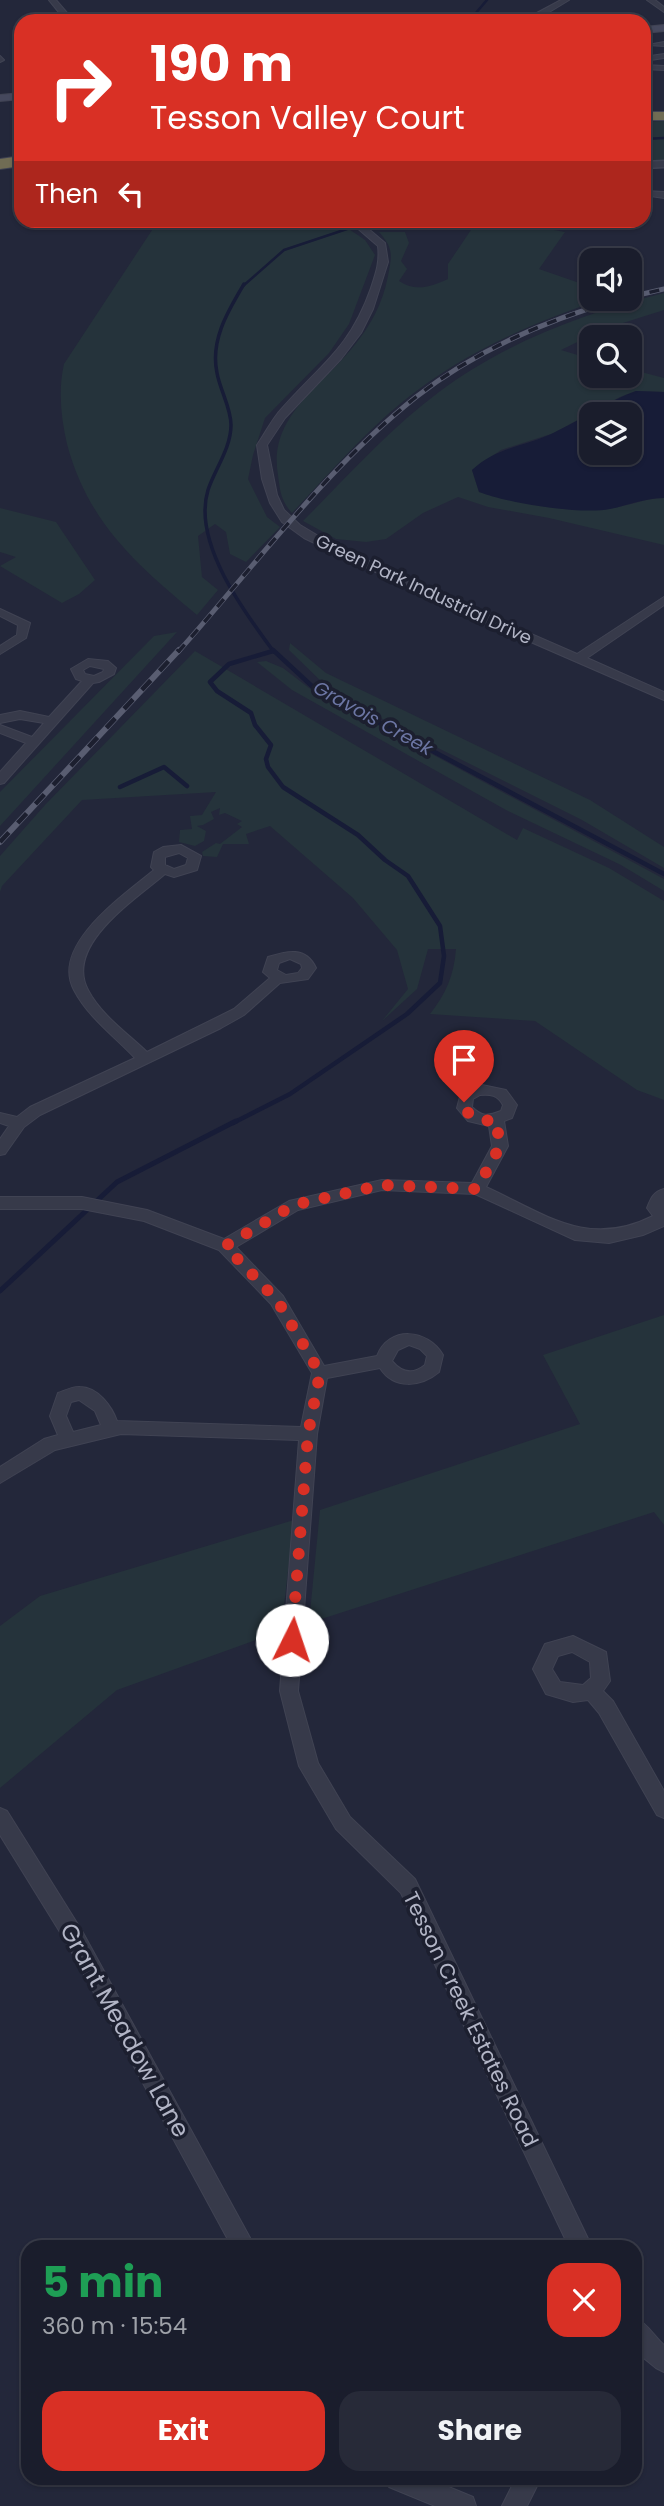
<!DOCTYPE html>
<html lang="en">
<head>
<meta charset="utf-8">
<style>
  body { margin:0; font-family:Poppins,sans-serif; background:#272a38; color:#f1f3f6; height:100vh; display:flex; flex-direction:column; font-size:26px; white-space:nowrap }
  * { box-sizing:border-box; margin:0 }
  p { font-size:23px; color:#9fa2a9 }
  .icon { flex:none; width:38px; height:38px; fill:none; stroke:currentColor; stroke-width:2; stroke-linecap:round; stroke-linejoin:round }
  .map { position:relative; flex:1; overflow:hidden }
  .details { position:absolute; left:21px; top:2240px; width:621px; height:245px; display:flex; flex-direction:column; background:#1a1d2c; border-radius:21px; box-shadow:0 2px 5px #0004,0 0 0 2px #383b48 }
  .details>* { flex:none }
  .banner { position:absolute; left:14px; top:14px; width:637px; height:214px; border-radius:21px; box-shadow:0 2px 5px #0004,0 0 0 2px #383b48; background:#d93025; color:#fff; overflow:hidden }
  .buttons { position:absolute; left:579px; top:248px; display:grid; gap:14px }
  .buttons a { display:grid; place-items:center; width:63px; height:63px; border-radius:14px; background:#1a1d2c; box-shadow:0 2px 5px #0004,0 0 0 2px #383b48; font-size:35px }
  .pin { position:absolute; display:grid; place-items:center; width:60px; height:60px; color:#fff; margin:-72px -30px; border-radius:50% 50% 50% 0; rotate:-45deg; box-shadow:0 0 7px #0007 }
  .pin .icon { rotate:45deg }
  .me { position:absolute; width:77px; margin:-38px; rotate:4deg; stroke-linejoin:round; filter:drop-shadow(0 0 5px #0008) }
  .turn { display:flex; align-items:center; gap:24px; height:147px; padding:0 21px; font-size:32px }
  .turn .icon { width:91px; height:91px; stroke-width:2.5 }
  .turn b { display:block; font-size:49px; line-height:60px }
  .then { display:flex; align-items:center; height:66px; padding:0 21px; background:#0003; gap:14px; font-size:26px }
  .round { display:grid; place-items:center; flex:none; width:74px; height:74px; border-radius:21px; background:#272a38 }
  .overview { display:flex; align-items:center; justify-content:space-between; height:119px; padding:0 21px }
  h1 { font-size:42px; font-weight:700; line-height:52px; color:#1e9e55 }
  .button { display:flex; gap:14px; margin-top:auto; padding:14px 21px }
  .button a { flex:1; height:80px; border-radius:21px; background:#d93025; color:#fff; font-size:28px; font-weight:700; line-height:80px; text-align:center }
  .button a+a { background:#272a38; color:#f1f3f6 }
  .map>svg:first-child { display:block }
</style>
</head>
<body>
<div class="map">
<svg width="664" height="2506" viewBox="0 0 664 2506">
  <rect width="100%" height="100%" fill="#23273a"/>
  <path fill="#25333b" d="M664,121V161L644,163V122Z
    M158,221H337L365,240L375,255L349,324L329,353L265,418L253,455L248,479L267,517L280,527L246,562L230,554L226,532L215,524L198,536L202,577L218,590L197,615C137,565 88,523 67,444C61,418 58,390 64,364Z
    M477,221H504L565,232L539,269L591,287L592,299H604C532,322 459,355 401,403C361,436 327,476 292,513C281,501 280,491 278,475C268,417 321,387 353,347C370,327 383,303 388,276C392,255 394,249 379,232H405L409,243L401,261L407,269L399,281C416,292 430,287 448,279V264Z
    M664,293V310L604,329L561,350L591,359L592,376H630V369L664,378V392L636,391L620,397L554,433L501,450L472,470L479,492C520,501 562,512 605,509C625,508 643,498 664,498V545L549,518L488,507L458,497L423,513L386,539L366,542L336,539L303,521C347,477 389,429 439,392C506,342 584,313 664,293Z
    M0,508L56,522L95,580L79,594L62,603L0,566L16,557L0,552Z
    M177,632L0,826V792L154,636Z
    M290,643L326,673L590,800L664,847V868L582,820L398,728L327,687L289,650Z
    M195,651L517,840L523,828L609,868L664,901V1100L637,1090L535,1021L430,1014C446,994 454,975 456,949H428L417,989L382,1021L408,989L397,950L353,898L270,826L246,834L249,844H223L217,857L203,856L202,852L216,843L220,844L242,827L237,824L242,821L225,813L219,815L220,808L211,812L214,819L203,825L197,826L206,831L204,841L195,846L179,842L180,830L192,829L190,816L202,815L216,792L82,800L2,886L0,892V856L45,805Z
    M266,661L283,668L309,688L664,879V891L621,865L506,810L292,690L257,662Z
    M664,1315V1525L654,1512L309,1623L320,1510L580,1424L543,1355Z
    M294,1520L281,1631L117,1690L0,1788V1626L40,1596Z"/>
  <path fill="#171c37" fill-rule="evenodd" d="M636,391L664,392V498C645,498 629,505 610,509C581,515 507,503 479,492L472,470C499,445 527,447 557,431C584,418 608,401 636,391ZM592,415H630V453H592Z"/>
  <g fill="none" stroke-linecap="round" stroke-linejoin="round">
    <path stroke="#171c37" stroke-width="2.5" d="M469,21L487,0
      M644,139L664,138
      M243,286L284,250L374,220"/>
    <path stroke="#171c37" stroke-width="3.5" d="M244,284C228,311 210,340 217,373C220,390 231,408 231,425C231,448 215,469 208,490C192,542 244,612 274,652
      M269,652L273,651"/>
    <path stroke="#171c37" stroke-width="4.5" d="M273,650L314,688L664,874
      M120,787L164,767L187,786
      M233,1123L290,1094L407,1014L440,983L444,956L440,926L408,876L385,860L358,835L283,787L268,767L266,759L271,745L255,725L251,713L217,691L210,682L229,664L273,651"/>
    <path stroke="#171c37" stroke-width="5" d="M0,1291L117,1182L236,1121"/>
    <defs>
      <path id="minor" d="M49,0H56L74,21H66Z
        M561,0H569L541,17V21H533L535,14Z
        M647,0H655L664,7V12Z
        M149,15L171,21H97L101,19Z
        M664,42V46L648,45Z
        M664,54V58L644,61V57Z
        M0,56L4,60L0,62Z
        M644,65L664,66V70L644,69Z
        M644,191L664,192V198L644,195Z
        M348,220H358L385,243L388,262L373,309L361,333L341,359L285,418L267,445L277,495L284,510L300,525L325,540L410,581L577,654L664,597V605L587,658L664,692V700L439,602L304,538L282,522L270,503L262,479L257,445C264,435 270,423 278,413C318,366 349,351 371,288C376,273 380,262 378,246Z
        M0,609L30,623L26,638L0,654V646L17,635L18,625L0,616Z
        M88,659L108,661L116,668L114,674L99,682L93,683L4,783L0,784V772L26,743L0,733V725L32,737L44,723L20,719L0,723V715L20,711L49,717L82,681L76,679L71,669ZM90,666L104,669L103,672L94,676L85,674L83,670Z
        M181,845L201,856L197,870L174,877L165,874C136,899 64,945 88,990C101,1015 127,1033 147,1052L234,1009L270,978L263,972L268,957C287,951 306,946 316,968L308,979L280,983L244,1015L221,1028L40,1115L24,1127L5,1154L0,1155V1139L9,1126L0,1123V1113L17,1117L30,1107L135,1058C114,1036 88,1017 74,990C50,945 124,895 154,870L151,867L154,852L163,847ZM179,853L188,858L186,865L174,869L165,865V857ZM290,959L301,964L302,968L298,973L286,975L277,970L279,963Z
        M482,1085L506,1090L517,1105L512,1118L504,1121L508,1146L486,1187C545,1214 588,1249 653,1216L647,1208C651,1198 653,1192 664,1189V1226L643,1235L609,1243L575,1240L475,1194L382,1190L298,1210L236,1247L283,1296L324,1366L377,1356C389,1325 428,1329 443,1355L439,1372C421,1387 394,1390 380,1368L327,1378L317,1434L298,1691L318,1763L350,1817L415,1879L592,2247H569L401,1893L336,1829L299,1766L280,1691L299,1440L121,1434L55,1450L0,1483V1467L44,1439L58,1435L50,1416L58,1393C64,1391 74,1386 80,1387C98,1387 112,1407 117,1421L301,1427L312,1373L271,1304L219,1250L144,1221L82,1209H0V1197H82L147,1210L224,1239L289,1201L382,1180L472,1183L492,1146L489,1126L468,1121L457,1108L461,1093L472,1086ZM480,1095C490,1094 498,1095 503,1105L501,1111C488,1116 482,1117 472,1107L473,1099ZM409,1345L420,1349L427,1356L425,1365C413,1375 402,1373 392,1361L398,1350ZM79,1400L95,1411L101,1425L73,1432L66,1416L71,1402Z
        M573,1636L606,1652L610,1681L603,1691L613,1701L664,1791V1818L657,1815L599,1713L588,1700L573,1702L546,1694L533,1669L545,1644ZM572,1652L590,1662L591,1678L583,1685L560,1682L552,1669L558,1656Z
        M0,1808L7,1811L82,1931L255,2247H232L68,1945L0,1835Z
        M635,2318C647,2323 654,2336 664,2345V2372L656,2368L635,2351Z
        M386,2478H427L473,2497L476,2506H435L389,2487Z
        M516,2478H541L527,2506H502Z"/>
      <path id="tertiary" d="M664,161V167L644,168V162Z"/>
      <path id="secondary" d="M664,25V31L644,33V27Z
        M21,93V99L0,101V95Z"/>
      <path id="motorway" d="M644,112H664V120H644Z
        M21,156V166L0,169V159Z"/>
    </defs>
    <use href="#minor" stroke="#404353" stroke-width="2"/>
    <use href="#tertiary" stroke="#404353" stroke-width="3"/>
    <use href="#secondary" stroke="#404353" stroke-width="2"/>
    <use href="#motorway" stroke="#3f4252" stroke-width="2"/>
    <use href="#minor" fill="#373a4a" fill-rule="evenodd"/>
    <use href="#tertiary" fill="#373a4a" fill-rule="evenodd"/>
    <use href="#secondary" fill="#45485d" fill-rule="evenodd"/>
    <use href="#motorway" fill="#706c54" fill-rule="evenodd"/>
    <defs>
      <path id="rail-far1" d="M630,297L664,289
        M178,652C255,566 325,469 416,397C476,350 549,319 621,299"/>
      <path id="rail" d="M0,842L179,650"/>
    </defs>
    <use href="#rail-far1" stroke="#595d71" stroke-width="5"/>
    <use href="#rail" stroke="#595d71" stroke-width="6"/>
    <use href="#rail-far1" stroke="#1c1f2f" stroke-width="3.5" stroke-dasharray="10" stroke-linecap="butt"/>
    <use href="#rail" stroke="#1c1f2f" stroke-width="4.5" stroke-dasharray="13" stroke-linecap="butt"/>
  </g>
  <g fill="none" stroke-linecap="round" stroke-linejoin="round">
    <path stroke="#d93025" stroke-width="12" stroke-dasharray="0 21.6" d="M292,1640L308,1434L320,1373L277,1300L225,1246L294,1205L382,1185L477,1189L500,1146L496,1120C481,1122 466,1119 464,1102"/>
  </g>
  <g text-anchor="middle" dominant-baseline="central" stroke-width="7" stroke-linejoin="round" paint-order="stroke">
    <g font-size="18" fill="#b2b5c6" stroke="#1c1f2f">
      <text transform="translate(424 589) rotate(25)">Green Park Industrial Drive</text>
    </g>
    <g font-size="19" font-style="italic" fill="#6c76a4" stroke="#1c1f2f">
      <text transform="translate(373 718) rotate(29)">Gravois Creek</text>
    </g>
    <g font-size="21" fill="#b2b5c6" stroke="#1c1f2f">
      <text transform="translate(471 2019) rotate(64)">Tesson Creek Estates Road</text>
    </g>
    <g font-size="24" fill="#b2b5c6" stroke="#1c1f2f">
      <text transform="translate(125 2030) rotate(61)">Grant Meadow Lane</text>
    </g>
  </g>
</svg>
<div class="buttons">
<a><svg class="icon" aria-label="sound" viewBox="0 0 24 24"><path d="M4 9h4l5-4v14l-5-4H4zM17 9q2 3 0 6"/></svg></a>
<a><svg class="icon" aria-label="search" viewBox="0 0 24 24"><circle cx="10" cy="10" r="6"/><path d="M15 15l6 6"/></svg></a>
<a><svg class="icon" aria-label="layers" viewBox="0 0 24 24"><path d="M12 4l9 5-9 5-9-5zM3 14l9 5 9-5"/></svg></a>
</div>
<div class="pin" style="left:464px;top:1102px;background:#d93025"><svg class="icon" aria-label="arrive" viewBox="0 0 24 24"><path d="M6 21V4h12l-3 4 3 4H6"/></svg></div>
<svg class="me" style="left:292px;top:1640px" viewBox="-20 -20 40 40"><circle r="19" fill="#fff"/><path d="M0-13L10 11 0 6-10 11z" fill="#d93025"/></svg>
<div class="banner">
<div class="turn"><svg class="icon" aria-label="right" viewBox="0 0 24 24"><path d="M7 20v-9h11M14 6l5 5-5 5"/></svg><div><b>190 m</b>Tesson Valley Court</div></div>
<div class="then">Then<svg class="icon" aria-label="left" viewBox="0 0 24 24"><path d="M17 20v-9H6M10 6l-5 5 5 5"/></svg></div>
</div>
<section class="details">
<div class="overview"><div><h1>5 min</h1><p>360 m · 15:54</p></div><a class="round" style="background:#d93025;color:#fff"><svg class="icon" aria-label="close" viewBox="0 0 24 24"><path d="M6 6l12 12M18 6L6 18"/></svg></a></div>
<div class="button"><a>Exit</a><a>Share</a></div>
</section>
</div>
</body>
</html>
